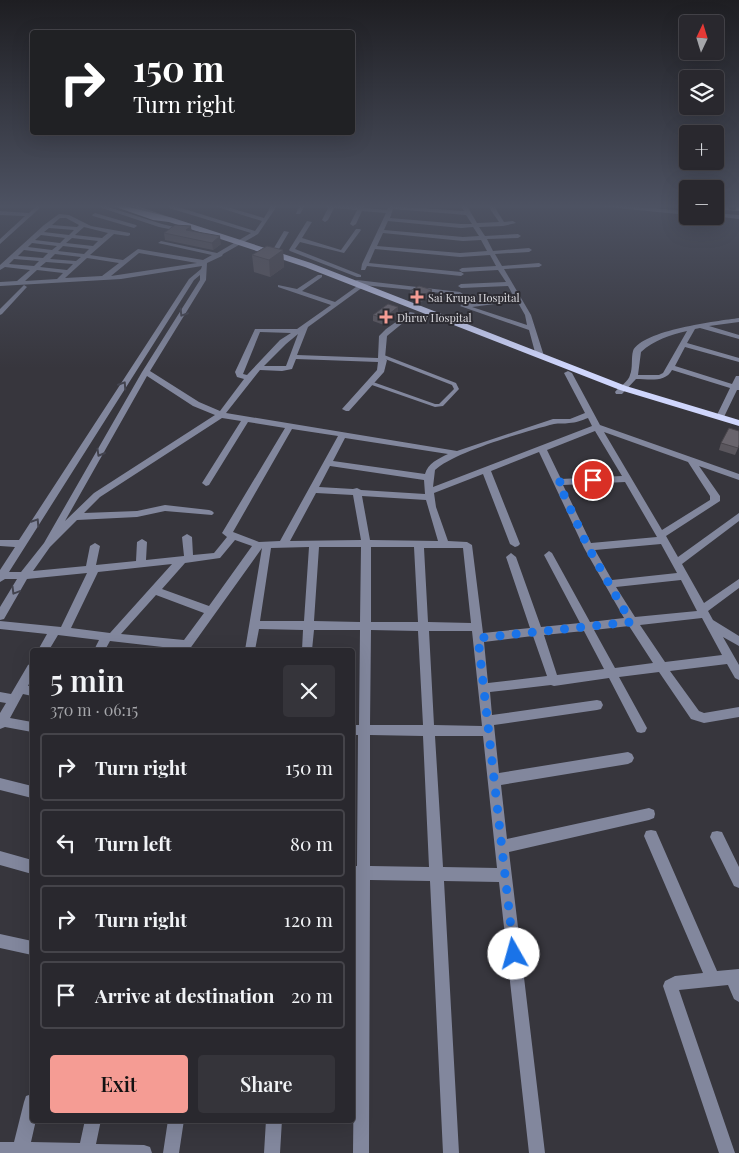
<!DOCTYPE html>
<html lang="en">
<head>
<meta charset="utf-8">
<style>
  body { margin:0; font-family:"Playfair Display",serif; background:#35343a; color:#f1f3f6; height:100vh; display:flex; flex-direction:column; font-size:19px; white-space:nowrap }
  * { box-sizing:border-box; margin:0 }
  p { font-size:16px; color:#a5a6aa }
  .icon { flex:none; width:28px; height:28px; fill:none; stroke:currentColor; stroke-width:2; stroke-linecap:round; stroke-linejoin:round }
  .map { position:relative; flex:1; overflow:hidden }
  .sheet { position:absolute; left:30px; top:648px; width:325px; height:475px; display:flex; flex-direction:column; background:#29282e; border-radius:5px; box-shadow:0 5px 20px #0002,0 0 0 1px #45444a }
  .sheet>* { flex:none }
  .hud { position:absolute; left:30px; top:30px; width:325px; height:105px; border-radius:5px; box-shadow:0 5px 20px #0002,0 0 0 1px #45444a; background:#202124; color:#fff; overflow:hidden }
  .needle { width:32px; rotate:4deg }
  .fabs { position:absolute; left:679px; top:15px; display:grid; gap:10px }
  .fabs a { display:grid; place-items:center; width:45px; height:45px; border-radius:5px; background:#29282e; box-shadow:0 5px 20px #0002,0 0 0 1px #45444a; font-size:25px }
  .pin { position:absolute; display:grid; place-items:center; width:42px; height:42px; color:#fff; margin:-21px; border:2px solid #fff; border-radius:50%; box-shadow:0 1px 5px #0007 }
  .me { position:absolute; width:55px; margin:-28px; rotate:353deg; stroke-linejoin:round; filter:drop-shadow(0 0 4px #0008) }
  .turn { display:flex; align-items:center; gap:18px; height:105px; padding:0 20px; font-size:22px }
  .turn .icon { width:65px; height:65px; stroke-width:2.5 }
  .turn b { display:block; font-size:35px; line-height:42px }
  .round { display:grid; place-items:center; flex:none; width:52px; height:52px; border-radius:5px; background:#35343a }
  .headline { display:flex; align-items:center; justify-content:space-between; height:85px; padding:0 20px }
  h1 { font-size:30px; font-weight:600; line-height:38px }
  .primary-button { display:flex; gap:10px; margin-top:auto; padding:10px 20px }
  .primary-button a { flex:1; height:58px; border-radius:5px; background:#f59c94; color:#111; font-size:20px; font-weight:600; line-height:58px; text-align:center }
  .primary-button a+a { background:#35343a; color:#f1f3f6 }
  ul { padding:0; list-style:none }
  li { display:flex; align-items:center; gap:15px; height:68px; margin:0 10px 8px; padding:0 10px; border:2px solid #45444a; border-radius:5px }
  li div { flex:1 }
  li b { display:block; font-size:19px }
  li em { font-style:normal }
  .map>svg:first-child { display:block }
</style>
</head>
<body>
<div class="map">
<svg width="739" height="1153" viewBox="0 0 739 1153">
  <rect width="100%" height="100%" fill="#37363d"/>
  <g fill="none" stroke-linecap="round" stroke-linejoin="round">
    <path fill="#82879d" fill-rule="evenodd" d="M380,355H384L456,383L459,389L443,406L435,407L369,384V382H373L435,404H439L454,389L452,385L380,357Z"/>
    <path fill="#82879d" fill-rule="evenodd" d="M36,206H42L0,244V239L25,216L0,215V211L29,213Z
      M96,206H105L162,224L187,230L184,232L159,227Z
      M129,206H138L172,218L167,219Z
      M169,206H175L255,231L262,221L214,206H224L264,218L271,206H277L258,234L223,254L222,256L207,263L206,280L150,371L199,402L220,411L244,379L237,377L235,372L255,329H297L331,305L278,287V285L297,289L318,275H322V277L302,291L335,302L360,284L355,283V281L357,280L460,292L463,294L462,295L363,285V287L308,327L297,355L378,358L379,336L386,329L410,312L415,313L387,336L385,358L387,360L384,372L349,411H346L342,409L377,370L378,362L296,359L292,369L282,371L260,370L226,413L457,451L553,419H570L585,413L564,373L568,371L572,373L600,425L739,474V480L699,466L720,496V501L666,536L678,557L739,513V521L682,564L704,603L739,579V588L708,611L713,620L739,636V646L723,637L739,665V680L735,678L727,664L670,671L699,711L704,713L739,707V717L704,723L691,719L659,672L619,677L647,728L645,732L641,733L637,732L609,678L554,686L551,685L490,692L492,715L597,700L601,701L603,705L601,709L597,710L494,725L499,773L628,752L632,754L634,758L632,762L628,764L501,785L507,839L649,808L654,810L655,814L654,818L649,820L509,852L545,1153H529L499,882L444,881L459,1153H443L430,881L370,880L369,1153H353L356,880H352V866H357L358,735H352V725H359L360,630H314L312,650H302L303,630L259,629L255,650H245L262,548L189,650L110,641L105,650H94L99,640L58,635L49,650H38L47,634L0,629V621L61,627L87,573L27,579L4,619L0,620V607L17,579H5L0,582V570L15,547L0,546V540H19L189,279L201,269L202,266L121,279L0,286V282L17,281L30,270L5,267L0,270V265L44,225L59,214L69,215L91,226L130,233V235L128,236L114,234L90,255L123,260L138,249L203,260L212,255L158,243L161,241L217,253L251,233L169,208ZM60,218H66L79,225L77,227L52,225ZM84,227L108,233L102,238L75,235ZM49,228L74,230L69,235L44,232ZM41,235L65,238L60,243L35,240ZM72,238L98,241L93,246L66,243ZM32,243L57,246L52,250L28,247ZM63,246L89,249L84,254L58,251ZM24,250L48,253L43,258L18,256ZM139,253L197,263L111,276ZM55,254L81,257L76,261L50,259ZM87,258L119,263L102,276L65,278ZM14,259L39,261L34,266L9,264ZM46,262L73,264L67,270L40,267ZM37,270L63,273L57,279L25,281ZM200,275V280L142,372L44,543L21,572H9L194,280ZM260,332L291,333L280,340L247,375L243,374ZM298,334L286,366H264L286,344ZM147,376L193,406L215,415L94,493L65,521ZM222,418L241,421L202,483L206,486L209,485L248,422L285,428L222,533L227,537L214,553L193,555L192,537L187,534L182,537L184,556L146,560L147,542L142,539L137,542L136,561L96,565L100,546L95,543L90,546L86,566L33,571L50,547L77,520L137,517L165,511L212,515L214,513L212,511L209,510L165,505L137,511L84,513L100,497ZM588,418L592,426L433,487L435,470C454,452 527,431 554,424C559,423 564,424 569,423C576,423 582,420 588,418ZM292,429L338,436L280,541L259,542L233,532ZM595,431L622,476L561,479L547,450ZM604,432L688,462L710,496V500L662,530ZM345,438L448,454C438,459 428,463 425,474L333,461ZM539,452L584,548L624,618L590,622L552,553L549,551L544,555L580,623L541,627L516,557L511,553L506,557L530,628L483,633L472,545L467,542L448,541L436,507L434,493L483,474L510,544L515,547L518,546L520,544L491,471ZM330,466L424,480L425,494L361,490L357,488L353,489L319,487ZM625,482L657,537L591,543L563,485ZM316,493L353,495L361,540L290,541ZM362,496L426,500L438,541L370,540ZM235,540L252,546L209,606L162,589L185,563L220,558ZM661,544L677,573L612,580L595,550ZM309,547L304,621H260L271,548ZM319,547H361L360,622L314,621ZM371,547H414L418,622H371ZM424,548H463L471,623L428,622ZM172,564L110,633L71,628L98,572ZM681,580L697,611L635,617L616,587ZM156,595L204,613L184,640L121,634ZM702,618L722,655L665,662L640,625ZM629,626L653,663L615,668L594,630ZM371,630L418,631L423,725H370ZM429,631H472L482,726L434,725ZM584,631L604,669L557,675L544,635ZM533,636L547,676L488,683L484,642ZM370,735L423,736L429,867L370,866ZM435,736H483L497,868L443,867Z
      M299,206H305L300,214H296Z
      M326,206H365L364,208L387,210L389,206L464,211L461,206H467L477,223L499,222L488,206H494L504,222L513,221L516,223L503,226L479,227L485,236L518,234L521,236L518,238L487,239L493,251L529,248L532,250L529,252L495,254L502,266L539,263L542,265L539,267L504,269L531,315L544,356L543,358H540L536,356L529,330L460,306L463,304L514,297L508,286L461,288L458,286L461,284L506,282L498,270L462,272L459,270L462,268L496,266L490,255L460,257L375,249L369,263L461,272L464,274L461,276L367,266L365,270H361L362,264L386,213L362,211L356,224L353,226L350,224L357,210L334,208L328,220L325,222L322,220L328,208ZM393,209L466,215L472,224H461L390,218ZM388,221L461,228L473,227L479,236L463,237L384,230ZM383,233L463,241L481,240L487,251L460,253L377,246ZM517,301L525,315L527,325L472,307Z
      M597,206H625L688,211V215Z
      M95,213L136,225L137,226L134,228L93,216L92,215Z
      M715,213L739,215V219L713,216H715Z
      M307,221L312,222L302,238L341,250L356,229H360L361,230L344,253L300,242L295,249L361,275V277H357L290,251L289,250Z
      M284,231L289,232L276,254H272L271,253Z
      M24,285L27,287L26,288L2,314L0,315V309Z
      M739,318V322L709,326L739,335V339L700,328L695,329L687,343L739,358V362L685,347L675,366L732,384L736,376H739V390H737L723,419H717L716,417L730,388L672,370C665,383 649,379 636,379L622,394H616L615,392C619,387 629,381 630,375C633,368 631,358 633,351C642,330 718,321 739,318ZM687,331L663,373L659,375H638L641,352C654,340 670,335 687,331Z
      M32,663V677L28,686H32V696L23,694L10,718L32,722V732L5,727L0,729V713L6,703L0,702V692L11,694L28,665Z
      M0,778L32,786V798L0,790Z
      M651,830L656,831L717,971L739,969V1002L734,999L728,985L679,990L735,1153H719L663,986L665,981L675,976L703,973L644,836L646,831Z
      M717,831L722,832L739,867V888L734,886L710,837L712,832Z
      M0,851L32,860V874L0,865Z
      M0,934L32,941V955L0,948Z
      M32,1094V1120H36L31,1142L80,1143L85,1120H101L96,1144L144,1145L150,1147L152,1153H0V1142H14L24,1102L26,1096Z
      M168,1120H184L179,1153H163Z
      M266,1120H282L280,1153H264Z"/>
    <path fill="#cfd6fc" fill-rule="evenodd" d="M113,206H125L173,218L311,263L626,386L739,420V426L620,390L305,267L169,222L153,220Z"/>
    <defs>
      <path id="rail" d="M715,207L739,209"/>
    </defs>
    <use href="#rail" stroke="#c2c1c6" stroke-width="4"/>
    <use href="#rail" stroke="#2d2c33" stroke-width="2.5" stroke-dasharray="7" stroke-linecap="butt"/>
  </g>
  <path fill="#5a565d" d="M191,231L221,244L213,250L165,240L164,233Z
    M283,250L284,267L270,277L254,272L252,255Z
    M432,290V296L421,302L410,297V291Z
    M398,313L384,325L373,321V315Z
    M721,443L739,446L735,455L719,450Z"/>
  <path fill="#4a464c" d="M191,226L192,234L186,230Z
    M220,236L221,244L213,250L212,243Z
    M283,250L284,267L270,277L269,260Z
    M432,290V296L421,302L422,296Z
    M398,307V313L384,325V318Z"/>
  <path fill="#69646c" stroke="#4a464c" d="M175,225L191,226L186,230L220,236L212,243L164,233Z
    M267,246L283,250L269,260L252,255Z
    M419,286L432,290L422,296L410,291Z
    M388,304L398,307L384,318L373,315Z
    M729,428L739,431V445L738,448L721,443Z"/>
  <defs><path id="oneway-chevron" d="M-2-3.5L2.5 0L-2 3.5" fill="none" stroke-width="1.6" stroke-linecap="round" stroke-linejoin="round" transform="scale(1.25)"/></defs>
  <g stroke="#42434e">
    <use href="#oneway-chevron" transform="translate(183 313) rotate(122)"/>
    <use href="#oneway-chevron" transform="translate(123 385) rotate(-57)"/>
    <use href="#oneway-chevron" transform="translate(100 453) rotate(120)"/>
    <use href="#oneway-chevron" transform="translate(36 522) rotate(-57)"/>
    <use href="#oneway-chevron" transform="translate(15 591) rotate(121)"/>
  </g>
  <linearGradient id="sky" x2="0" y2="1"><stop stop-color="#1e1e22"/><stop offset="0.56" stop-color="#4d5262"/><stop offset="1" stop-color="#4d5262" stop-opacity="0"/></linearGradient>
  <rect width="739" height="368" fill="url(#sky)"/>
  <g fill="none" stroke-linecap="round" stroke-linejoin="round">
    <path stroke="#1a73e8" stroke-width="9" stroke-dasharray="0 16.2" d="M514,954L478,638L631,622L588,547L558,482L593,480"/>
  </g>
  <g fill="#f59c94" stroke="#2d2c33" stroke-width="2">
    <path d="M414.5 289.5h5v5h5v5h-5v5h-5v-5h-5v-5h5z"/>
    <path d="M383.5 309.5h5v5h5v5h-5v5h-5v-5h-5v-5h5z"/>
  </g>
  <g text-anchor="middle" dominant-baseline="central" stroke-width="4" stroke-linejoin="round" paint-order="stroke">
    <g font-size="11" fill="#dad9de" stroke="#2d2c33" text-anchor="start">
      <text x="428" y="297">Sai Krupa Hospital</text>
      <text x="397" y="317">Dhruv Hospital</text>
    </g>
  </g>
</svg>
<div class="fabs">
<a><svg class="needle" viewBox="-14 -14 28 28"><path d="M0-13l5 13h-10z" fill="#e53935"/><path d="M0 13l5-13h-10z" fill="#a5a6aa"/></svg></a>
<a><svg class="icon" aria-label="layers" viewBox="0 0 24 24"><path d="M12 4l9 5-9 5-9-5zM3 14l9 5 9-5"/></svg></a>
<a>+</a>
<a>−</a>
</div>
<div class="pin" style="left:593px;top:480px;background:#d93025"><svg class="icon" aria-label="arrive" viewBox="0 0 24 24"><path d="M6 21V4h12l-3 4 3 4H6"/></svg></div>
<svg class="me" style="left:514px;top:954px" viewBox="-20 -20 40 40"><circle r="19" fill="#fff"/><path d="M0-13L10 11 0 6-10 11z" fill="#1a73e8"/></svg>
<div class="hud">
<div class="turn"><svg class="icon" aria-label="right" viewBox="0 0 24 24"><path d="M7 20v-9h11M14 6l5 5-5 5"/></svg><div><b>150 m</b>Turn right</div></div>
</div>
<section class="sheet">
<div class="headline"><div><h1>5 min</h1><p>370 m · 06:15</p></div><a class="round"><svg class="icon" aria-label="close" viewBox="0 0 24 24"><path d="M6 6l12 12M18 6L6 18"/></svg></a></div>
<ul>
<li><svg class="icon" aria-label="right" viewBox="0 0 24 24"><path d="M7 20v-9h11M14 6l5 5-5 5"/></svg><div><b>Turn right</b></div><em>150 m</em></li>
<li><svg class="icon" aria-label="left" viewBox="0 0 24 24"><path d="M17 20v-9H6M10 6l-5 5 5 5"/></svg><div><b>Turn left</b></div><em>80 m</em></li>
<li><svg class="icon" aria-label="right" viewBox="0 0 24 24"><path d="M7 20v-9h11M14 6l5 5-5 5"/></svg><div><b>Turn right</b></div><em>120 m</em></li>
<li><svg class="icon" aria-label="arrive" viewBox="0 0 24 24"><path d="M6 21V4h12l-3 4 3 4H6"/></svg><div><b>Arrive at destination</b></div><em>20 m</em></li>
</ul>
<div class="primary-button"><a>Exit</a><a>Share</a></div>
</section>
</div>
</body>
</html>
